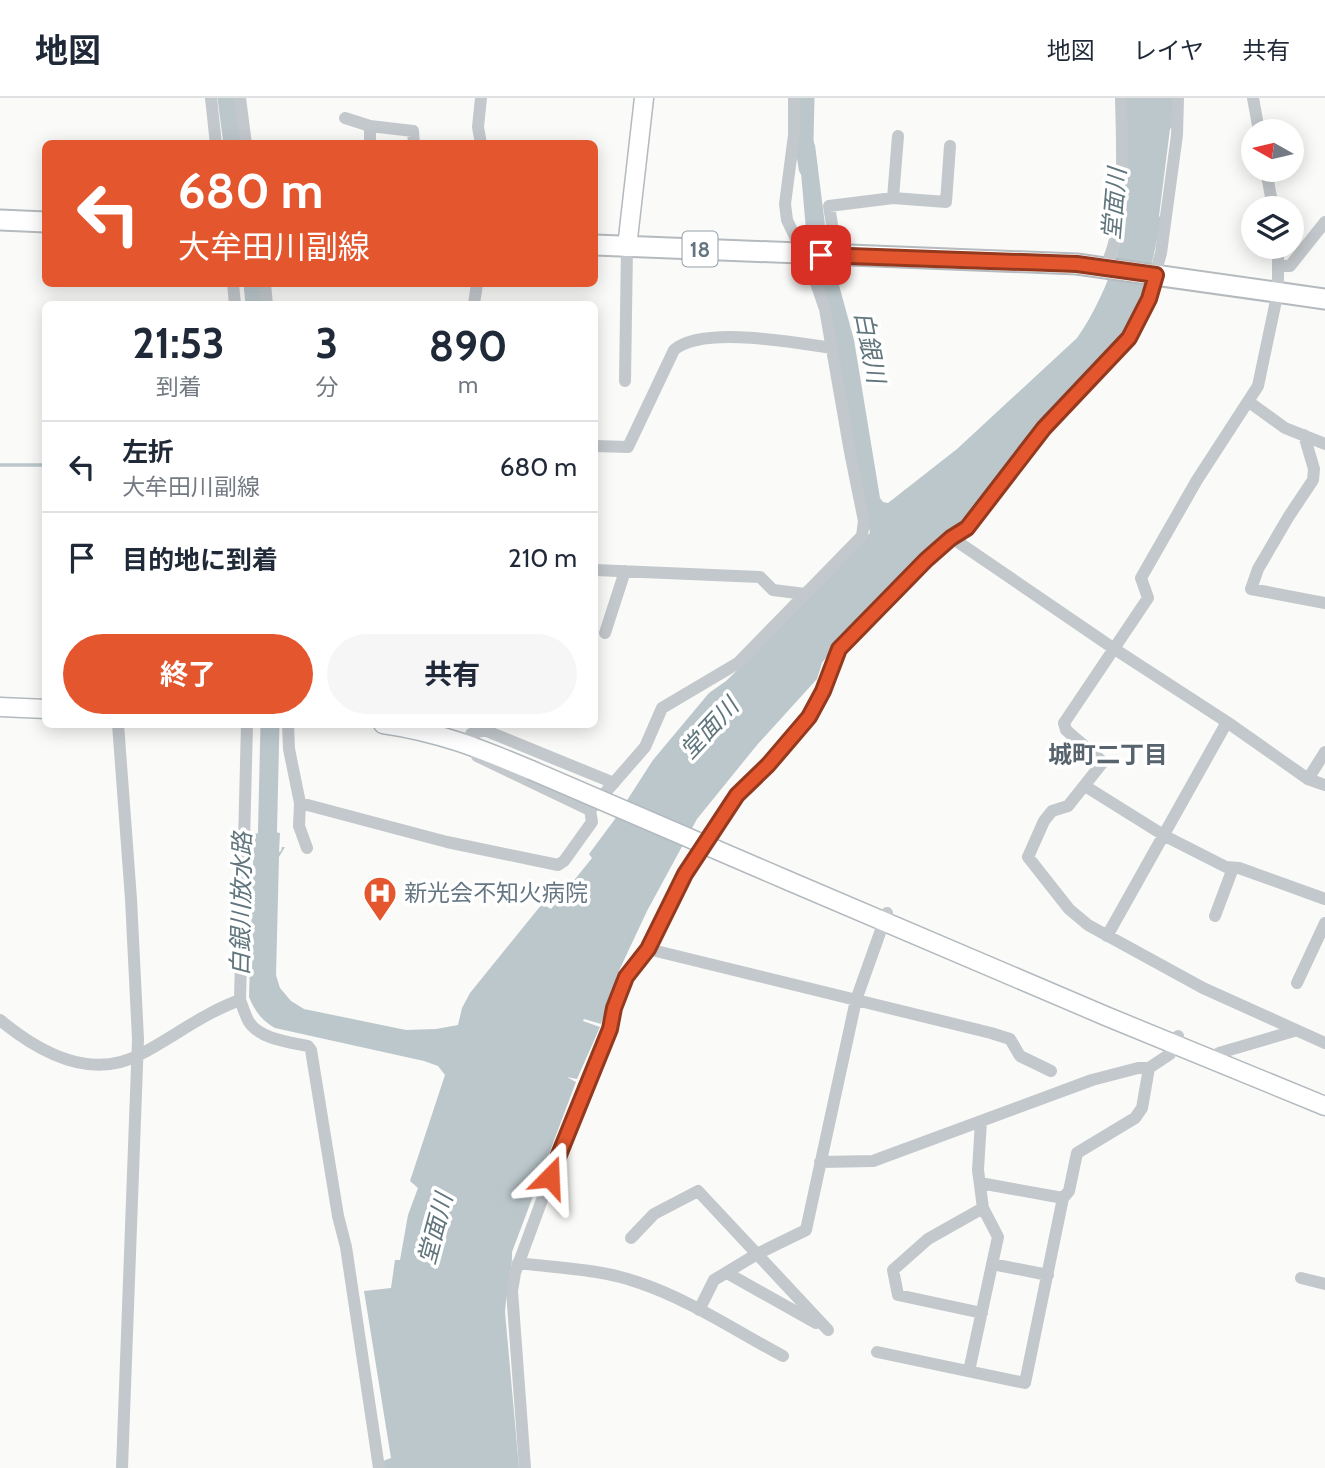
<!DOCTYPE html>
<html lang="ja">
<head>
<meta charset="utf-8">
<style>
  body { margin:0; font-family:Cabin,"Noto Sans JP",sans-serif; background:#f6f6f7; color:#1f2937; height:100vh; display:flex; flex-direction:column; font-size:26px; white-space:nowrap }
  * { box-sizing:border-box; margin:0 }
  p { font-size:23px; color:#747a83 }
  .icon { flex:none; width:38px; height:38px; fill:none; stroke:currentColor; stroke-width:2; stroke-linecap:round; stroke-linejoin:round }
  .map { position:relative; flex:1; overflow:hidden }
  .details { position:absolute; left:42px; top:203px; width:556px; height:427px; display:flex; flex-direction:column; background:#fff; border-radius:10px; box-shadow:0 4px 18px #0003 }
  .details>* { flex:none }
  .hud { position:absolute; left:42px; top:42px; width:556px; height:147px; border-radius:10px; box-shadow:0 4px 18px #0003; background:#e4572e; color:#fff; overflow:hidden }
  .needle { width:46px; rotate:278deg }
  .buttons { position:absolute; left:1241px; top:21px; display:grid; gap:14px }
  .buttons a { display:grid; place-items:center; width:63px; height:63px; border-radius:50%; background:#fff; box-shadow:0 4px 18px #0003; font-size:35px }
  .pin { position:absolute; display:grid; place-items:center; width:60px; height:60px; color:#fff; margin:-30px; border-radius:14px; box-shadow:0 4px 10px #0006 }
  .me { position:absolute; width:77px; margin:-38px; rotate:21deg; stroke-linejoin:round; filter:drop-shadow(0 0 5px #0008) }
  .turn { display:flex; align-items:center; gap:24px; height:147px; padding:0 21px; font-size:32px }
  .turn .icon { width:91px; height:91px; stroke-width:2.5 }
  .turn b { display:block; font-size:49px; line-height:60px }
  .eta { display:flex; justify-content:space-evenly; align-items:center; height:119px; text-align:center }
  .eta b { font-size:42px; font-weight:700; line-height:49px }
  .cta { display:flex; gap:14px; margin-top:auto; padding:14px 21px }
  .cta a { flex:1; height:80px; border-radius:42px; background:#e4572e; color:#fff; font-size:28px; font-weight:700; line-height:80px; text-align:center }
  .cta a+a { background:#f6f6f7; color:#1f2937 }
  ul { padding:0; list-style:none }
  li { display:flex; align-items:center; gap:21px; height:91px; padding:0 21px; border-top:2px solid #e0e1e3 }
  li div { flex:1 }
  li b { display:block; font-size:26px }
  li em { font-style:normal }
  header { display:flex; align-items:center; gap:42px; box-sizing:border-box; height:98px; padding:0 35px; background:#fff; border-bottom:2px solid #e0e1e3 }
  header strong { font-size:33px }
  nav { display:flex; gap:38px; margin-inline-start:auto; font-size:24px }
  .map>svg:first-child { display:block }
</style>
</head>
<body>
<header>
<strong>地図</strong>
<nav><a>地図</a><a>レイヤ</a><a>共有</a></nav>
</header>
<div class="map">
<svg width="1325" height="1370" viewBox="0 0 1325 1370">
  <rect width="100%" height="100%" fill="#fafaf8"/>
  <path fill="#bbc7cb" d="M1123,0H1174L1173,28L1170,31L1159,118L1161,120C1154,161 1145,201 1123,237L962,429L833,550L822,565L817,581L757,647L697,721L647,813L617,877L601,926L584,921L583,923L600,929L577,981L567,979L576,984L512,1154C513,1173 506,1193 505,1214L519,1370H384L383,1363L391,1360L364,1193L391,1190L395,1162H400L408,1117L418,1090L410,1083L445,977L438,968L424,963L275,930C261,922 255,913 249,899L254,735L261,736L262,728L275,730V734L280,735L279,754L281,753L282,749H285L279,759L276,877L280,890L291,903L304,911L406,932L436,931L458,927L462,910L470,895L542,806L551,811L592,760L589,756L615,721L653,662L709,595L726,583L749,561L793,511L870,435L816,170L807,144L800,63L797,48H799V45L813,44L815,47L827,143L854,242L880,400L883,404L888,405L957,351L1077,240C1099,209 1121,158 1124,120C1127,80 1124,39 1123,0Z"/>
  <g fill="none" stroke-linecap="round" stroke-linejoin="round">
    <path stroke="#bbc7cb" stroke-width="3.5" d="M0,367H46"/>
    <path stroke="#bbc7cb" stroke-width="19" d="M227,0L233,46
      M805,0L804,42L808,70
      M253,186L255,206
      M267,754L270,626"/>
    <defs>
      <path id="secondary" d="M627,149L644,0
        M0,609L46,611
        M383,626C439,634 479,650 531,672
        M789,783L1108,919L1325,1008"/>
      <path id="primary" d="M0,122L46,124
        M595,147L1077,166L1325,201"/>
    </defs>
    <use href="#secondary" stroke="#b3babf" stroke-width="21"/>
    <use href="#primary" stroke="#b5babe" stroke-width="23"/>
    <path stroke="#c3c8cc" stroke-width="12" d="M211,0L216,46
      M240,0L246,46
      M794,0V37L785,106L787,122L797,143V156
      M1253,0L1259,33
      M345,20L370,28L413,33L414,46
      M370,28V46
      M481,46L478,29L481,0
      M1266,72L1273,110
      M893,100L898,38
      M1278,149V193L1258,288L1197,382L1141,480L1148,500L1064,625L1066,632L1103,664L1068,708L1052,713L1044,723L1028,759L1069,811L1088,827L1203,890L1325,945
      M837,157L829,108L893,100L946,104L950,48
      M1278,168H1290L1325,124
      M1105,169C1127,129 1122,47 1121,0
      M233,186L235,206
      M265,186L267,206
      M474,206L477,186
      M625,283L627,149
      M1249,304L1285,330L1325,346
      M1304,337L1314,371L1313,382L1289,418L1258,471L1251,491L1325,505
      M595,348L628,349L674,252C703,227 796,245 833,250
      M952,440L1113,550L1227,624L1308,681L1325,687
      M595,472L760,479L773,492L805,496
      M605,535L625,473
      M118,626L131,801L138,941L122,1370
      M247,626L240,902C243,909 245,917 249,924C260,941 289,944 308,948L311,952L338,1118L346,1149L379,1370
      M288,626L289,651L300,705L299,728L307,750
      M471,636L484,632L614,685
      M477,658L590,712
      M1308,681L1325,654
      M1085,688L1165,738L1226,769L1239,770L1325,801
      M300,705L447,744L558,767L564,763L592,724L590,712L645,649L662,610L738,565L862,438L864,423L850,354L825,211L806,156
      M1215,818L1233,770
      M1107,838L1227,624
      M648,851L991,935L1010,941L1020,958L1051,973
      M1297,885L1325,825
      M0,922C40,955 91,983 141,956C175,938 204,915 240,902
      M1216,963L1219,955L1294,933
      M820,1064L873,1063L1092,982L1138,970H1149L1170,956L1178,938
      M980,1085L1063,1100
      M631,1140L654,1116L698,1093L828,1232
      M518,1165C558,1170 602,1171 640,1185C690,1202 736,1233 783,1258
      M992,1166L1048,1177
      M727,1175L816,1225
      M1301,1180L1325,1186
      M699,1212L714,1182L757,1156L806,1132L856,902L887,815
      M982,1215L898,1197L893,1172L928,1141L983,1110
      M877,1254L1025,1285L1063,1100L1069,1093L1077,1055L1135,1020L1142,1010L1149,970
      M969,1273L998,1139L983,1110L978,1072L981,1023
      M525,1370L512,1193L515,1175L556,1064L610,931L614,910L626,879L648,851L685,776L737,697L767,667L809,619L823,593L839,551L926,462L952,440L967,430L1044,330L1129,240L1148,201L1161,155L1177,37L1178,0"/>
    <use href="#secondary" stroke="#fff" stroke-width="18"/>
    <use href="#primary" stroke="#fff" stroke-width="19"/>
    <defs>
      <path id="secondary-bridge" d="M531,672L789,783"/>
    </defs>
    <use href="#secondary-bridge" stroke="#b3babf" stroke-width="21" stroke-linecap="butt"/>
    <use href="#secondary-bridge" stroke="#fff" stroke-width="18"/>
  </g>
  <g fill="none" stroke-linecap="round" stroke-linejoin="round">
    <defs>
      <path id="route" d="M550,1079L610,931L614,910L626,879L648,851L685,776L737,697L768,667L809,619L823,593L839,551L926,462L951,440L967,430L1044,330L1129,240L1149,201L1156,177L1077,166L821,157"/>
    </defs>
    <use href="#route" stroke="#94391e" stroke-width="18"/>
    <use href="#route" stroke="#e4572e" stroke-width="12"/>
  </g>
  <defs>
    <symbol id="hospital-pin" viewBox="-11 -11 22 30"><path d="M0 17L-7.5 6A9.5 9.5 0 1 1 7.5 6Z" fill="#e4572e" stroke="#fff"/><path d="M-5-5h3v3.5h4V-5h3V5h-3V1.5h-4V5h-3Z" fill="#fff"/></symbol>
  </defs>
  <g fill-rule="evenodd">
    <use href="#hospital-pin" x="361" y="776" width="38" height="52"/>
  </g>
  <g text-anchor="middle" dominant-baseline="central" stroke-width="7" stroke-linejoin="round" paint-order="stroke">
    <rect fill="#fff" stroke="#939fa8" stroke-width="2" x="682.5" y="133.5" width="35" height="35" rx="5"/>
    <g font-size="21" font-weight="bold" fill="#657683">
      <text x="700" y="151">18</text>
    </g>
    <g font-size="23" fill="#657683" stroke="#fff" text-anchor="start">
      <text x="404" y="795">新光会不知火病院</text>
    </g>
    <g font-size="24" font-style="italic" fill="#60757c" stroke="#fff">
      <text transform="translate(1114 106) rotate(-85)">堂面川</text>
      <text transform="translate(870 249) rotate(79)">白銀川</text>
      <text transform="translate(709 630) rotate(-47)">堂面川</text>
      <text transform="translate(241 806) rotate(-89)">白銀川放水路</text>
      <text transform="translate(435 1131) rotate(-75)">堂面川</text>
    </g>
    <g font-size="24" font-weight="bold" fill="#57646e" stroke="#fff">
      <text x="1108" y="656">城町二丁目</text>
    </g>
  </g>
</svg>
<div class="buttons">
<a><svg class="needle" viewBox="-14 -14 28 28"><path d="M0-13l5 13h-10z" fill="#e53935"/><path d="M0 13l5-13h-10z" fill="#747a83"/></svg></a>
<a><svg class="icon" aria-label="layers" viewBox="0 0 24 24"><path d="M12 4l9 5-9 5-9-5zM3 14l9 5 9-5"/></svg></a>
</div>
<div class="pin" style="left:821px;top:157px;background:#d93025"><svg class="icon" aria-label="arrive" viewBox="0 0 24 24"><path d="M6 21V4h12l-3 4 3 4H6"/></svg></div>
<svg class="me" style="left:550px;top:1079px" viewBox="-20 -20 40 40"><path d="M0-17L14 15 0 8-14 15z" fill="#e4572e" stroke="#fff" stroke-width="4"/></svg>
<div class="hud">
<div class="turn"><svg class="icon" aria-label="left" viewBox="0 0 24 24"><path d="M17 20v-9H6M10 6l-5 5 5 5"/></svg><div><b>680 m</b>大牟田川副線</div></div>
</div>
<section class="details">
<div class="eta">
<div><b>21:53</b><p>到着</p></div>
<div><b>3</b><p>分</p></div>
<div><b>890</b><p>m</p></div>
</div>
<ul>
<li><svg class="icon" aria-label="left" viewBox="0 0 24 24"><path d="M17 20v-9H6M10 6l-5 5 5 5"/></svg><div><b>左折</b><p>大牟田川副線</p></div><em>680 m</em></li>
<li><svg class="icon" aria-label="arrive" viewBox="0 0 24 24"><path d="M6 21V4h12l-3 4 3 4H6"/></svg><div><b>目的地に到着</b></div><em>210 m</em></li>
</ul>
<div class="cta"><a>終了</a><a>共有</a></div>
</section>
</div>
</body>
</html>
